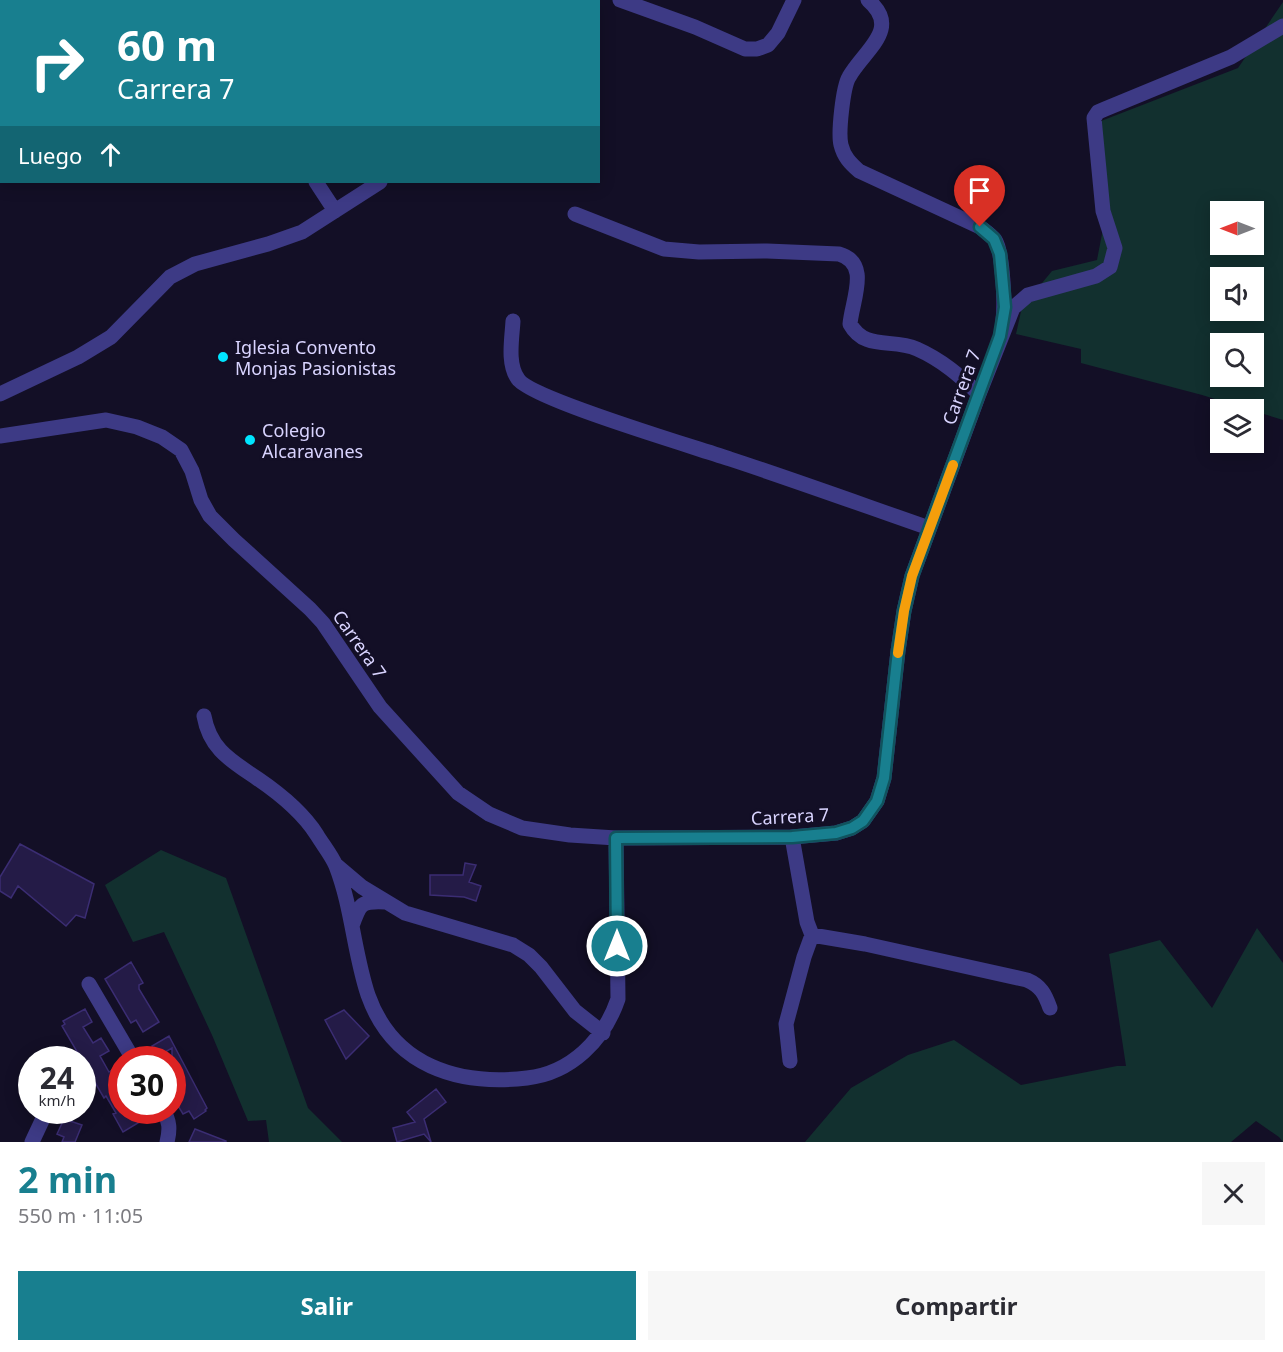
<!DOCTYPE html>
<html lang="es">
<head>
<meta charset="utf-8">
<style>
  body { margin:0; font-family:"Noto Sans",sans-serif; background:#f7f7f7; color:#2b2b33; height:100vh; display:flex; flex-direction:column; font-size:22px; white-space:nowrap }
  * { box-sizing:border-box; margin:0 }
  p { font-size:20px; color:#7c7c81 }
  .icon { flex:none; width:33px; height:33px; fill:none; stroke:currentColor; stroke-width:2; stroke-linecap:round; stroke-linejoin:round }
  .map { position:relative; height:1142px; overflow:hidden }
  .panel { display:flex; flex-direction:column; background:#fff; flex:1 }
  .panel>* { flex:none }
  .banner { position:absolute; left:0px; top:0px; width:600px; height:183px; box-shadow:0 3px 15px #0003; background:#187f8f; color:#fff; overflow:hidden }
  .needle { width:39px; rotate:270deg }
  .controls { position:absolute; left:1210px; top:201px; display:grid; gap:12px }
  .controls a { display:grid; place-items:center; width:54px; height:54px; border-radius:0px; background:#fff; box-shadow:0 3px 15px #0003; font-size:30px }
  .speed { position:absolute; left:18px; top:1046px; display:flex; gap:12px; font-size:30px; font-weight:700; text-align:center }
  .speed>* { display:grid; place-content:center; width:78px; height:78px; border-radius:50%; background:#fff; box-shadow:0 3px 15px #0003; line-height:1 }
  .speed small { font-size:15px; font-weight:400 }
  .speed .limit { border:9px solid #d22; background:#fff; color:#111 }
  .pin { position:absolute; display:grid; place-items:center; width:51px; height:51px; color:#fff; margin:-62px -26px; border-radius:50% 50% 50% 0; rotate:-45deg; box-shadow:0 0 6px #0007 }
  .pin .icon { rotate:45deg }
  .me { position:absolute; width:66px; margin:-33px; rotate:0deg; stroke-linejoin:round; filter:drop-shadow(0 0 4px #0008) }
  .turn { display:flex; align-items:center; gap:21px; height:126px; padding:0 18px; font-size:27px }
  .turn .icon { width:78px; height:78px; stroke-width:2.5 }
  .turn b { display:block; font-size:42px; line-height:51px }
  .then { display:flex; align-items:center; height:57px; padding:0 18px; background:#0003; gap:12px; font-size:22px }
  .round { display:grid; place-items:center; flex:none; width:63px; height:63px; border-radius:0px; background:#f7f7f7 }
  .summary { display:flex; align-items:center; justify-content:space-between; height:102px; padding:0 18px }
  h1 { font-size:36px; font-weight:700; line-height:45px; color:#187f8f }
  .button { display:flex; gap:12px; margin-top:auto; padding:12px 18px }
  .button a { flex:1; height:69px; border-radius:0px; background:#187f8f; color:#fff; font-size:24px; font-weight:700; line-height:69px; text-align:center }
  .button a+a { background:#f7f7f7; color:#2b2b33 }
  .map>svg:first-child { display:block }
</style>
</head>
<body>
<div class="map">
<svg width="1283" height="1142" viewBox="0 0 1283 1142">
  <rect width="100%" height="100%" fill="#130f26"/>
  <path fill="#12302f" fill-rule="evenodd" d="M1283,2V420L1202,395L1081,363V349L1016,334L1022,307L1052,271L1097,260L1102,234L1101,121L1238,68ZM1221,212H1254V244H1221ZM1221,278H1254V310H1221ZM1221,344H1254V376H1221Z
    M161,850L226,878L308,1108L342,1142H269L266,1120L248,1121L212,1035L164,932L133,942L105,885Z
    M1257,928L1283,963V1142L1279,1137L1256,1121L1231,1142H805L851,1088L908,1055L954,1040L1021,1085L1117,1066H1126L1109,954L1160,940L1212,1008Z"/>
  <path fill="#241b47" stroke="#3b2d73" stroke-width="1.5" d="M20,844L94,884L85,918L76,915L66,926L18,886L11,898L0,891V877Z
    M465,863L476,865L469,882L481,886L476,901L464,897L430,895V875H463Z
    M131,962L143,983L139,985V989L159,1022L143,1032L136,1020L131,1023L105,979Z
    M85,1009L92,1022L83,1027L93,1043L101,1038L109,1051L100,1056L109,1072L118,1066L122,1072V1082L117,1085L122,1093V1110H131L138,1123L123,1132L113,1114L116,1113L106,1096L104,1098L62,1026L65,1024L63,1021Z
    M344,1010L369,1036L346,1059L325,1020Z
    M169,1036L207,1108L205,1110L206,1111L194,1119L189,1111L183,1114L175,1101L183,1096L172,1079V1048L158,1056L152,1046Z
    M436,1089L446,1102L424,1119L431,1142L424,1134L397,1142L393,1128L415,1122L407,1112Z
    M64,1119L82,1125L75,1142H62L64,1137L57,1134Z
    M195,1129L226,1141V1142H189Z"/>
  <g fill="none" stroke-linecap="round" stroke-linejoin="round">
    <path stroke="#3d3a85" stroke-width="15" d="M620,0L695,27L745,49H757L768,45L778,33L794,0
      M868,0C902,29 864,50 849,77C843,87 838,133 841,145C844,157 850,163 859,171L980,227C985,231 991,235 995,240C1003,252 1005,304 1003,320
      M316,182L335,211
      M575,214L664,249L699,252L767,251L839,254C871,263 852,300 850,324C865,351 892,338 917,349C942,360 960,376 979,394
      M513,321C512,339 507,364 518,379C531,399 698,448 730,459C797,481 863,505 929,528
      M0,394L78,357L111,337L170,277L195,264L268,244L302,232L380,182
      M0,436L106,420L137,427L162,437L181,450L192,471L201,500L210,516L234,540L310,609L323,623L380,707L458,793L489,814L522,828L570,835L616,838L792,837L836,833L852,828L863,821L877,801L884,778L898,651L904,611L912,576L979,394L1013,308L1028,295L1096,276L1110,267L1115,248L1103,211L1094,118L1098,112L1105,109L1231,57L1283,26
      M204,716C210,750 232,761 258,779C280,794 303,813 317,835C323,845 332,856 336,866C352,907 354,953 368,995C393,1066 458,1086 527,1078C571,1073 604,1040 618,999L616,838
      M336,865L362,887L405,913L513,945L529,955L541,967L575,1011L603,1033
      M352,926C360,903 361,901 385,902
      M812,935L865,944L1027,980C1041,986 1045,994 1050,1008
      M89,984L133,1059
      M790,1061L786,1024L804,957L812,935L807,922L792,837
      M163,1110C170,1121 170,1130 167,1142
      M32,1142L47,1110"/>
  </g>
  <g fill="none" stroke-linecap="round" stroke-linejoin="round">
    <defs>
      <path id="route" d="M617,946L616,838L792,837L836,833L852,828L863,821L877,801L884,778L898,651L904,611L912,576L1000,336L1005,307L1000,254L994,239L980,227"/>
    </defs>
    <use href="#route" stroke="#10535d" stroke-width="15"/>
    <use href="#route" stroke="#187f8f" stroke-width="10"/>
    <path stroke="#f59e0b" stroke-width="10" d="M898,653L904,611L912,576L953,465"/>
  </g>
  <g fill="#00e5ff" stroke="#130f26" stroke-width="2">
    <circle cx="223" cy="357" r="6"/>
    <circle cx="250" cy="440" r="6"/>
  </g>
  <g text-anchor="middle" dominant-baseline="central" stroke-width="6" stroke-linejoin="round" paint-order="stroke">
    <g font-size="18" fill="#d9d4ff" stroke="#130f26" text-anchor="start">
      <text x="235" y="347">Iglesia Convento<tspan x="235" dy="21">Monjas Pasionistas</tspan></text>
      <text x="262" y="430">Colegio<tspan x="262" dy="21">Alcaravanes</tspan></text>
    </g>
    <g font-size="18" fill="#d9d4ff" stroke="#130f26">
      <text transform="translate(961 387) rotate(-70)">Carrera 7</text>
      <text transform="translate(360 644) rotate(55)">Carrera 7</text>
      <text transform="translate(790 816) rotate(-3)">Carrera 7</text>
    </g>
  </g>
</svg>
<div class="controls">
<a><svg class="needle" viewBox="-14 -14 28 28"><path d="M0-13l5 13h-10z" fill="#e53935"/><path d="M0 13l5-13h-10z" fill="#7c7c81"/></svg></a>
<a><svg class="icon" aria-label="sound" viewBox="0 0 24 24"><path d="M4 9h4l5-4v14l-5-4H4zM17 9q2 3 0 6"/></svg></a>
<a><svg class="icon" aria-label="search" viewBox="0 0 24 24"><circle cx="10" cy="10" r="6"/><path d="M15 15l6 6"/></svg></a>
<a><svg class="icon" aria-label="layers" viewBox="0 0 24 24"><path d="M12 4l9 5-9 5-9-5zM3 14l9 5 9-5"/></svg></a>
</div>
<div class="speed"><div>24<small>km/h</small></div><div class="limit">30</div></div>
<div class="pin" style="left:980px;top:227px;background:#d93025"><svg class="icon" aria-label="arrive" viewBox="0 0 24 24"><path d="M6 21V4h12l-3 4 3 4H6"/></svg></div>
<svg class="me" style="left:617px;top:946px" viewBox="-20 -20 40 40"><circle r="17" fill="#187f8f" stroke="#fff" stroke-width="3"/><path d="M0-11L8 9 0 5-8 9z" fill="#fff"/></svg>
<div class="banner">
<div class="turn"><svg class="icon" aria-label="right" viewBox="0 0 24 24"><path d="M7 20v-9h11M14 6l5 5-5 5"/></svg><div><b>60 m</b>Carrera 7</div></div>
<div class="then">Luego<svg class="icon" aria-label="ahead" viewBox="0 0 24 24"><path d="M12 20V5M6 11l6-6 6 6"/></svg></div>
</div>
</div>
<section class="panel">
<div class="summary"><div><h1>2 min</h1><p>550 m · 11:05</p></div><a class="round"><svg class="icon" aria-label="close" viewBox="0 0 24 24"><path d="M6 6l12 12M18 6L6 18"/></svg></a></div>
<div class="button"><a>Salir</a><a>Compartir</a></div>
</section>
</body>
</html>
